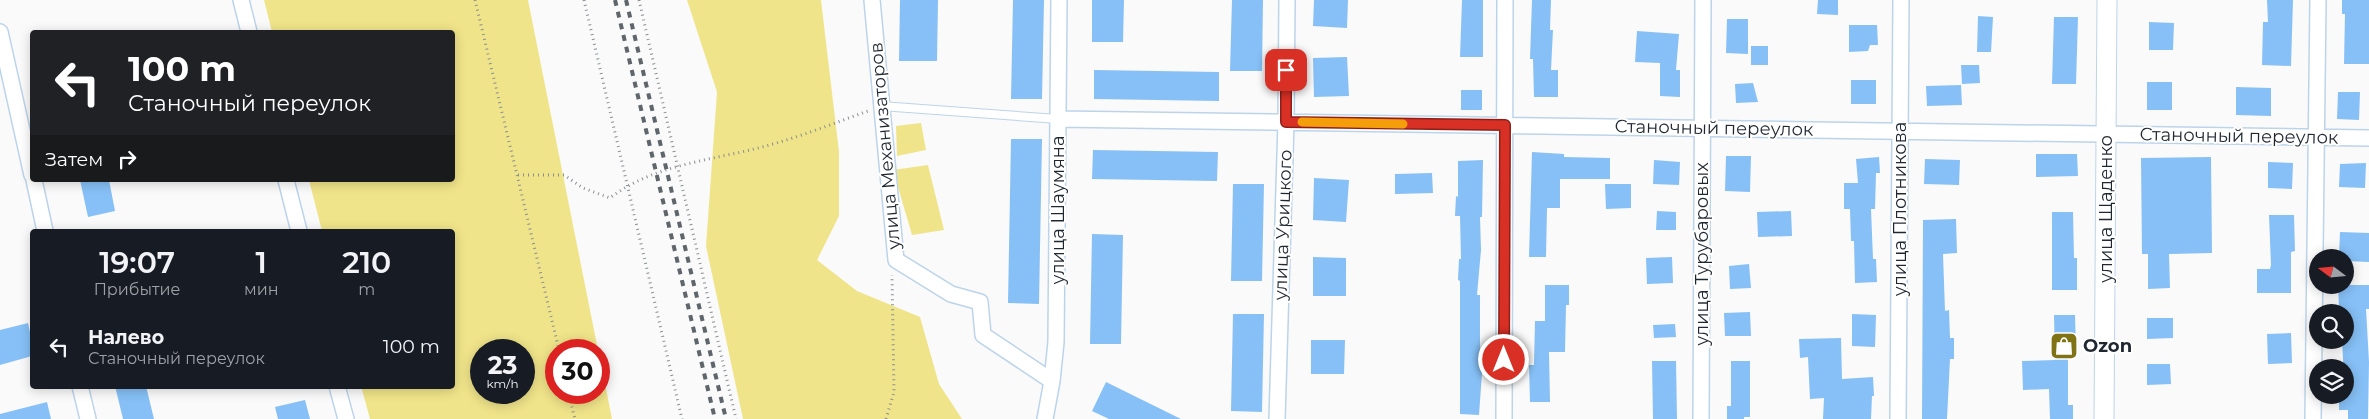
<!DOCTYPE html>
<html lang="ru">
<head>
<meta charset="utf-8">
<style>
  body { margin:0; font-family:Montserrat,sans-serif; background:#20242c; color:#f1f3f6; height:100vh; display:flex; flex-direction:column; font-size:19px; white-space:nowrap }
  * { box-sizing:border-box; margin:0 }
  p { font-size:16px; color:#9ea1a6 }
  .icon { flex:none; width:28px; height:28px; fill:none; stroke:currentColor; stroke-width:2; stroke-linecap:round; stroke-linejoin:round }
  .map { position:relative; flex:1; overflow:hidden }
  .drawer { position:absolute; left:30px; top:229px; width:425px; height:160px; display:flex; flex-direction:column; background:#171b24; border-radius:5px; box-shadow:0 2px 12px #0003 }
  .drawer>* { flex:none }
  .hud { position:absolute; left:30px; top:30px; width:425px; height:152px; border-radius:5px; box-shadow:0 2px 12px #0003; background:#202124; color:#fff; overflow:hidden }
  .needle { width:32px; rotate:286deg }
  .fabs { position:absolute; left:2309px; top:249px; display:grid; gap:10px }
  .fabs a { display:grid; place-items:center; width:45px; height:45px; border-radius:50%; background:#171b24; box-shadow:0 2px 12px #0003; font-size:25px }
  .speed { position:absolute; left:470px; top:339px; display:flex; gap:10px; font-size:25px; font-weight:700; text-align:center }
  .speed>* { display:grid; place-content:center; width:65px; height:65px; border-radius:50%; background:#171b24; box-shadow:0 2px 12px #0003; line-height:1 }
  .speed small { font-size:12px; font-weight:400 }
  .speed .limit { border:8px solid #d22; background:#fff; color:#111 }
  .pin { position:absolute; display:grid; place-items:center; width:42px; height:42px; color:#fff; margin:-21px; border-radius:10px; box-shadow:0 2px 8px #0006 }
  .me { position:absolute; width:55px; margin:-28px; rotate:0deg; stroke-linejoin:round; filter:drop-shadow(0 0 4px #0008) }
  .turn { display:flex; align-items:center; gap:18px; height:105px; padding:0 15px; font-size:22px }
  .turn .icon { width:65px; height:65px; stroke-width:2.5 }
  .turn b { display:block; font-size:35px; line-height:42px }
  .then { display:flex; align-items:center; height:48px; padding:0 15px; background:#0003; gap:10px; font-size:19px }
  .eta { display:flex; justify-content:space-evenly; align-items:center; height:85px; text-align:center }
  .eta b { font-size:30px; font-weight:600; line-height:35px }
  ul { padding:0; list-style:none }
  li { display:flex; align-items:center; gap:15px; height:65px; padding:0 15px }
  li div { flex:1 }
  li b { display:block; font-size:19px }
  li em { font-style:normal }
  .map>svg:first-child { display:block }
</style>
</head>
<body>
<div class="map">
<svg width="2369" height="419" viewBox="0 0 2369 419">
  <rect width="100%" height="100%" fill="#fafafa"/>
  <path fill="#f0e48a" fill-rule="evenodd" d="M264,0H528L598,350H556V392H599V353L612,419H370L361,386H452V231H322L309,180H452V32H272ZM481,350H524V392H481Z
    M687,0H821L839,152V216L817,260L857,291L920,317L939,384L962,419H743L706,246L717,92Z
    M921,123L926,150L897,156L896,126Z
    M928,165L944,230L912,235L893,170Z"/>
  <path fill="#86c0f6" d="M900,0H938L937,61H899Z
    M1013,0H1044L1042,99H1011Z
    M1092,0H1124L1123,42H1092Z
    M1232,0H1263L1262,71H1230Z
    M1314,0H1348L1347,28L1313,26Z
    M1462,0H1483V57H1460Z
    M1532,0H1551L1550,30H1553L1551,70H1558V97H1534L1533,59H1530Z
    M1818,0H1838V15L1817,14Z
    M2267,0H2293L2291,66L2262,65L2263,22H2268Z
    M2342,0H2369V64H2344L2345,14H2342Z
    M1978,16L1993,17L1991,52H1977Z
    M2054,17H2078L2076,84H2052Z
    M1727,19H1748V54L1726,53Z
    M2149,22L2174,23L2173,50H2149Z
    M1849,25H1877L1878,45H1870L1868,51L1849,52Z
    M1637,31L1679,34L1676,70H1680V97L1660,96V63L1635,62Z
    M1751,46H1768V65H1751Z
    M1347,57L1349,96L1314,97L1313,58Z
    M1961,65H1979L1980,83L1962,84Z
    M1094,70L1219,72V101L1094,99Z
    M1851,80H1876V104H1851Z
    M2147,82H2172V110H2147Z
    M1753,83L1758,102L1736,103L1735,84Z
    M1961,85L1962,105L1927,106L1926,86Z
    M2236,87L2271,88V116L2236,115Z
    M1461,90H1482V110H1461Z
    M2338,92H2360L2359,120L2337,119Z
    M1011,139H1042L1039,304L1008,303Z
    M1093,150L1218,152L1217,181L1092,179Z
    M1532,152L1564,154V157L1610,158V179H1560V208H1547L1546,257H1529Z
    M2036,154H2077L2078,176L2036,177Z
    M1726,156H1751L1750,192L1725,191Z
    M1879,157L1880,173H1876L1875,209H1871L1873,259H1876L1877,282L1855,283L1854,241H1851L1850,209H1844V183H1858L1856,159Z
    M2211,157L2212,253L2169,254L2170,288L2148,289V254H2142L2141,158Z
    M1925,159L1960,160L1959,185L1924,184Z
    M1483,160L1482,217H1480L1481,250L1477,295H1480V359H1483L1479,415L1460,414V281L1458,280L1459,259H1461L1460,216H1455L1456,196L1458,197V161Z
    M1654,160L1680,162L1679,185L1653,184Z
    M2268,162L2293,163L2292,189L2268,188Z
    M2366,163L2365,188L2339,187L2340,164Z
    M1432,173L1433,193L1395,194V174Z
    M1314,178L1349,180L1346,222L1313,220Z
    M80,180H109L115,211L88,217Z
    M1233,184H1264L1262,281H1231Z
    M1605,184H1631V208L1606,209Z
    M1657,211L1676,212V230H1656Z
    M1791,211L1792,236L1758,237L1757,212Z
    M2052,212H2073L2074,258H2077V290H2052Z
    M2269,215H2294L2295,251L2291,252V293H2257V269H2270L2271,265Z
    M1956,219L1957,253L1943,254L1945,311L1949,310L1950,338H1954V359H1950L1947,419H1922L1923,220Z
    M2340,232L2369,233V262L2345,261V258H2339Z
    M1092,234L1123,235L1121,344H1090Z
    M1313,257L1346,258V296H1313Z
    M1672,257L1673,283L1647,284L1646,258Z
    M1749,264L1751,288L1730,289L1729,266Z
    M1545,285H1569V305H1566L1565,352H1549L1550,402H1530L1529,365H1534L1535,321H1545Z
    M2338,285H2369V309H2366L2369,362L2368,419H2348V410H2339V395H2345L2342,340H2345V309L2339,310Z
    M1750,312L1751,336H1725L1724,313Z
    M1233,314H1264L1262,412L1231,411Z
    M1852,314L1876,315L1875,347L1852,346Z
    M2054,315H2075L2076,351H2068V405H2073V419H2050L2049,389L2023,390L2022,361L2055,360Z
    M2147,318H2173V338L2147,339Z
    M28,323L32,341V356L0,365V330Z
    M1675,324L1676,337L1654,338L1653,325Z
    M2291,333L2292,363L2268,364L2267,334Z
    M1841,338L1842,379L1873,377L1874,396H1872L1871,419H1823L1824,398L1810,399L1808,357L1800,358L1799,339Z
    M1311,340H1345L1344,374H1311Z
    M1652,361H1676L1677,419H1653Z
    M1731,361H1750V417H1744V419H1727V406H1731Z
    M2147,364H2170L2171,384L2147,385Z
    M1106,382L1181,419H1109L1092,411Z
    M115,386H146L154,419H123Z
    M305,400L310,419H278L275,407Z
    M47,402L51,419H0V414Z"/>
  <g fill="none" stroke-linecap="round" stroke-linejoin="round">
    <defs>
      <path id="service" d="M881,106L1058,119"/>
      <path id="minor" d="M241,0L249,32
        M872,0L896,260L951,294L980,302L983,335L1052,381
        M0,32L32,175
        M1058,119L2369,138
        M34,180L45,231
        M286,180L299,231
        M80,386L88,419
        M337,386L346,419
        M1045,419L1052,381L1056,342L1059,0
        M1277,419L1286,122L1287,0
        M1504,419L1505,0
        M1701,419L1703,0
        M1898,419L1901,0
        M2313,419L2318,0"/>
      <path id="tertiary" d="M2104,419L2107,0"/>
    </defs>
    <use href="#service" stroke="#bcd4ea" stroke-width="10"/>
    <use href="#minor" stroke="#bcd4ea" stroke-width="18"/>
    <use href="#tertiary" stroke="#bcd4ea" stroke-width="21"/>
    <path stroke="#898e92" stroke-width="3" stroke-dasharray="1 4" stroke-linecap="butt" d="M475,0L559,350
      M584,0L682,419
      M639,0L736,419
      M518,175H564L583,188L610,198C657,162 719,160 773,144C805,135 837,122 868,111
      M568,392L575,419
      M886,419L894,392L892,275"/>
    <use href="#service" stroke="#fff" stroke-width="8"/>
    <use href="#minor" stroke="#fff" stroke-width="15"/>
    <use href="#tertiary" stroke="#fff" stroke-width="19"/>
    <path stroke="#5e656b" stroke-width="4" stroke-dasharray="6 6" stroke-linecap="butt" d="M615,0L715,419
      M626,0L726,419"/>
  </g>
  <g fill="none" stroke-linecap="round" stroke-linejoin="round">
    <defs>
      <path id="route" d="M1286,70V122L1505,125L1504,360"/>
    </defs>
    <use href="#route" stroke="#8d1f18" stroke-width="12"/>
    <use href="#route" stroke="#d93025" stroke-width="9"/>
    <path stroke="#f59e0b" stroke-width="9" d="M1302,122L1403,124"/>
  </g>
  <defs>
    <symbol id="shop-square" viewBox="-11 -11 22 22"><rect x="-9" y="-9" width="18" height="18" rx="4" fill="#7f7315" stroke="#fff"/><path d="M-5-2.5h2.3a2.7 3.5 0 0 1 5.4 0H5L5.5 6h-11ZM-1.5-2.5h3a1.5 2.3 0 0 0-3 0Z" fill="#fff"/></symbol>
  </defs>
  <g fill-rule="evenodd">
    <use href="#shop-square" x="2048" y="330" width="32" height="32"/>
  </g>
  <g text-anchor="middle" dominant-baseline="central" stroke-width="4" stroke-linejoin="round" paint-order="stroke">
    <g font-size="18" fill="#1f2831" stroke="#fff">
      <text transform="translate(1714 128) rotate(1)">Станочный переулок</text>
      <text transform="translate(2239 136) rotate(1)">Станочный переулок</text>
      <text transform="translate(885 146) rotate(-95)">улица Механизаторов</text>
      <text transform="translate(1900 209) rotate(-90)">улица Плотникова</text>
      <text transform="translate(2106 209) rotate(-90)">улица Щаденко</text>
      <text transform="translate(1058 210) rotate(-90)">улица Шаумяна</text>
      <text transform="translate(1283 225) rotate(-88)">улица Урицкого</text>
      <text transform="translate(1702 254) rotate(-90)">улица Турубаровых</text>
    </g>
    <g font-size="18" font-weight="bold" fill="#1f2831" stroke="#fff" text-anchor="start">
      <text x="2083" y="346">Ozon</text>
    </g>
  </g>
</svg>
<div class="fabs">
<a><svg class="needle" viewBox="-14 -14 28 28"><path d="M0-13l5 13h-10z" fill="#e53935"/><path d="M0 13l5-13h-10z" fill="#9ea1a6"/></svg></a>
<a><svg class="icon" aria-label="search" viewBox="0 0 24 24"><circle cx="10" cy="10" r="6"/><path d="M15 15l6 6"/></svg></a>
<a><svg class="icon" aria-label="layers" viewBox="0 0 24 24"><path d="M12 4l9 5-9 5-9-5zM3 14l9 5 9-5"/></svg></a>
</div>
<div class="speed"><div>23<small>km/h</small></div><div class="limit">30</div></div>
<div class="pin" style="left:1286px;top:70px;background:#d93025"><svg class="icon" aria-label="arrive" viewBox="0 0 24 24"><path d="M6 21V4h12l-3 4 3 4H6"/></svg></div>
<svg class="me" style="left:1504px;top:360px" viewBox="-20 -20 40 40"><circle r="17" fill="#d93025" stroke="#fff" stroke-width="3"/><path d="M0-11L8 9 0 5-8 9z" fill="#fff"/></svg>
<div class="hud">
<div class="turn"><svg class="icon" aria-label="left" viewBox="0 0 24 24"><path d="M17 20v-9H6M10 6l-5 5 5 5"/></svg><div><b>100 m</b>Станочный переулок</div></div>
<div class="then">Затем<svg class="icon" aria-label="right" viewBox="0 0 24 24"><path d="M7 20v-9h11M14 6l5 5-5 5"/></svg></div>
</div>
<section class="drawer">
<div class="eta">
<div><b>19:07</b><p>Прибытие</p></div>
<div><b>1</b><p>мин</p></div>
<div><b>210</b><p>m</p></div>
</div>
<ul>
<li><svg class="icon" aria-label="left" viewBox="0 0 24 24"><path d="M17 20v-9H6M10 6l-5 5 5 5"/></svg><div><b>Налево</b><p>Станочный переулок</p></div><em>100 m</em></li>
</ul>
</section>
</div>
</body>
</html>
